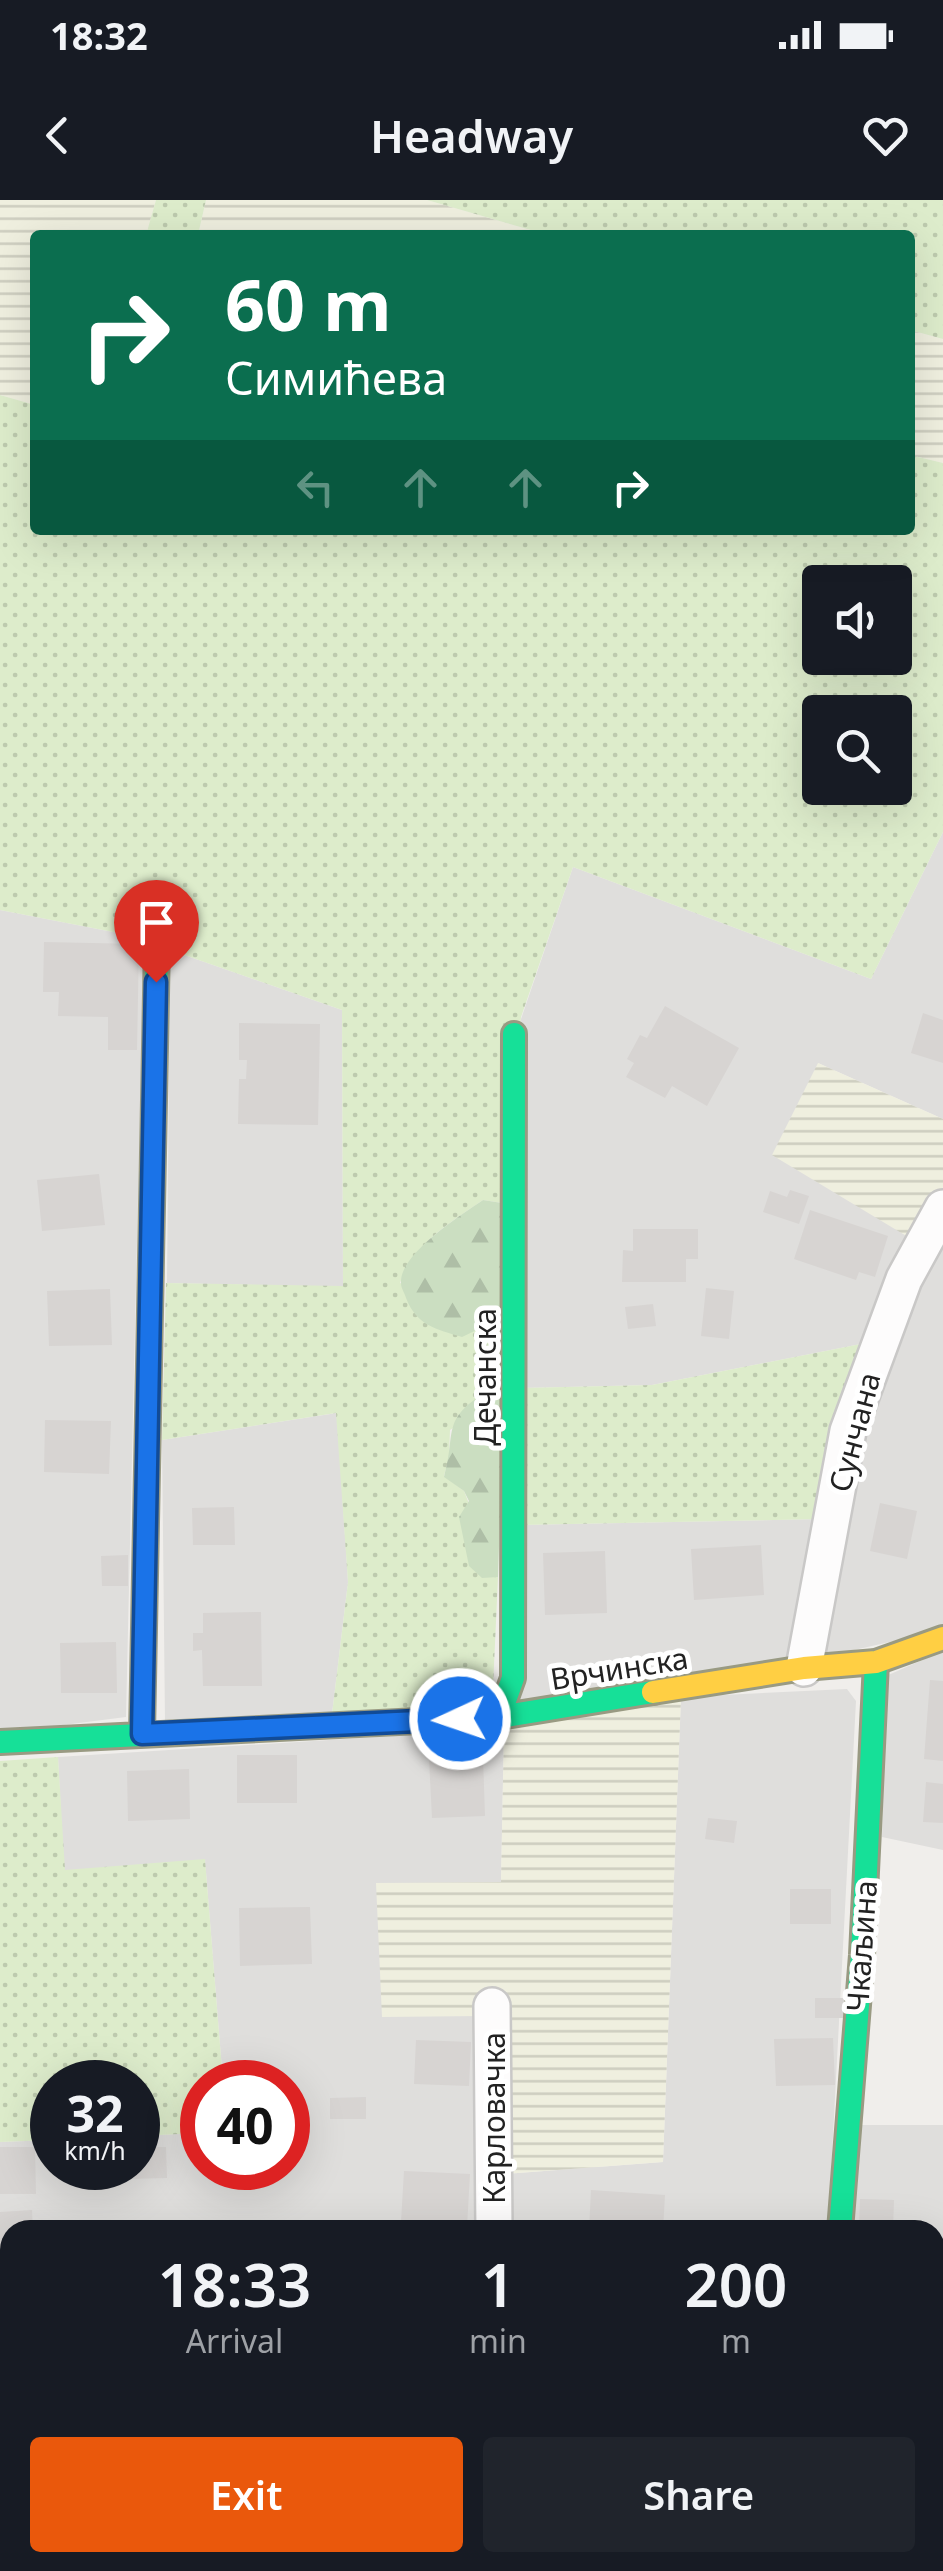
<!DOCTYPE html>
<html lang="en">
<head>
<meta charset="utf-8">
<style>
  body { margin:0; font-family:"Noto Sans",sans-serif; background:#20242c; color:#f1f3f6; height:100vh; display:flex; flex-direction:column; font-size:38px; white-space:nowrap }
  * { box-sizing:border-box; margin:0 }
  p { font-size:32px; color:#9ea1a6 }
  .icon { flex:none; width:55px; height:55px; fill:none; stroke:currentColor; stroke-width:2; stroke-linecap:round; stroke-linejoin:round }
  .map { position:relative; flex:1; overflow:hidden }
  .side { position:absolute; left:0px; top:2020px; width:945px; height:352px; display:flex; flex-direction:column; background:#171b24; border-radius:30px 30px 0 0; box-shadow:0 10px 40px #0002 }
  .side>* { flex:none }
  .top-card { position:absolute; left:30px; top:30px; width:885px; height:305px; border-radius:10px; box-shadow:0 10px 40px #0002; background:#0b6e4f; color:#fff; overflow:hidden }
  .buttons { position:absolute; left:802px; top:365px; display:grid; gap:20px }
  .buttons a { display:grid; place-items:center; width:110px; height:110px; border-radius:10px; background:#171b24; box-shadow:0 10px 40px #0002; font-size:50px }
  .speed { position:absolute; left:30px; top:1860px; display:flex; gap:20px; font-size:50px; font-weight:700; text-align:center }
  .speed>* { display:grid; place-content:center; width:130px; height:130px; border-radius:50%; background:#171b24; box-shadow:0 10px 40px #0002; line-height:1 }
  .speed small { font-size:25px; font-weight:400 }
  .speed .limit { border:15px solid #d22; background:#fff; color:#111 }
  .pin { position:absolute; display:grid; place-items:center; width:85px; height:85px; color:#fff; margin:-102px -42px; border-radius:50% 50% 50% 0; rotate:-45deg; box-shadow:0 0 10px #0007 }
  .pin .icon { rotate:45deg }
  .me { position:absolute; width:110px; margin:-55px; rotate:267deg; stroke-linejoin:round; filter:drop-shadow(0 0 8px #0008) }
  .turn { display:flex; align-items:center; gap:35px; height:210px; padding:0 30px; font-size:45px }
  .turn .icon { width:130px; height:130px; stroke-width:2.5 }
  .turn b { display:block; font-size:70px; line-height:85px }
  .lanes { display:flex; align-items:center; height:95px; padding:0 30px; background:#0003; justify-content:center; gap:50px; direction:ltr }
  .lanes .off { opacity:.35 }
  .eta { display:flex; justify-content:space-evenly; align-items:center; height:170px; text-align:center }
  .eta b { font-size:60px; font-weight:600; line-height:70px }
  .cta { display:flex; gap:20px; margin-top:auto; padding:20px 30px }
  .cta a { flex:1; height:115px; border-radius:10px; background:#ea580c; color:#fff; font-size:40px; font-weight:600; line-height:115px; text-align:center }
  .cta a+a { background:#20242c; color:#f1f3f6 }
  .status { display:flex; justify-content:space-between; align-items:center; height:70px; padding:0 50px; background:#171b24; direction:ltr }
  .status svg { height:28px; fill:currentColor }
  header { display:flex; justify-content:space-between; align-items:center; height:130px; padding:0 30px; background:#171b24; font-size:45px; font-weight:600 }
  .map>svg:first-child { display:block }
</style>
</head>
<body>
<div class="status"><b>18:32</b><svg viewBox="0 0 49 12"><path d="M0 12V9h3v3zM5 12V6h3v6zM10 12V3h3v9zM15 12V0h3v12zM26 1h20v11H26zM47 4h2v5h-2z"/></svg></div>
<header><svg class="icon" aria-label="back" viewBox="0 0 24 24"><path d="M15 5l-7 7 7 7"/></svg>Headway<svg class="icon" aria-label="heart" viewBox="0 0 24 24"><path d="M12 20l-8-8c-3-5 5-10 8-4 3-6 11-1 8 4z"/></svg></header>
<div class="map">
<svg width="943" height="2371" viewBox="0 0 943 2371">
  <defs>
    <pattern id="farmland-rules" width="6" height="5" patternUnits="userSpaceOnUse" patternTransform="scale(2.5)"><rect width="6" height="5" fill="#efefdf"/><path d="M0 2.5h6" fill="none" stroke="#cdcdbf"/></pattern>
    <pattern id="grass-dots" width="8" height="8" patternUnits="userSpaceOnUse" patternTransform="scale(2.5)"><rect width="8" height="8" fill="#ddeccb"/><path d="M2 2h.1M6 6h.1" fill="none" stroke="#bdcaae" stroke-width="1.8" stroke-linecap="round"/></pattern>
    <pattern id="forest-firs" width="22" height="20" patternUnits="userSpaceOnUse" patternTransform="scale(2.5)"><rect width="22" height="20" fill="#cbdec1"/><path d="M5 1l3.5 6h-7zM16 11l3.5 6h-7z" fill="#aebea6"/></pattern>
  </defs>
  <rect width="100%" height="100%" fill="#f0eeeb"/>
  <path fill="#dfdedc" d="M943,632V919L818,863L913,1040L871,1142L652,1185L521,1188L520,822L573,667L871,779Z
    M0,710L144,738L126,1517L0,1533Z
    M170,750L342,810L343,1087L167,1083Z
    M943,1032V1430L814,1459L856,1235Z
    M337,1213L348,1382L332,1514L165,1521L162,1240Z
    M823,1319L796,1463L509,1507L519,1325Z
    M943,1451V1650L882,1637L886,1476Z
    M847,1489L856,1501L828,2030H505V1974L663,1962L681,1497Z
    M504,1529L501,1682L376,1683L482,1816L480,2030H10V2207L0,2208V1942L52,1940V1968H138V1936L202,1933V1968H288V1882H223L205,1660L64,1671L58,1557Z
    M861,1925H943V2346H935V2030H853Z
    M0,2236H10V2362L477,2363V2371H0Z
    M509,2363H804L803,2371H509Z"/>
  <path fill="url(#farmland-rules)" d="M0,0H156L146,35H35V205L0,195Z
    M206,0H427L548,35H198Z
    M910,130L943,139V263L910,255Z
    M818,863L943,919V987L913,1040L772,955Z
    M681,1497L663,1962L505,1974L482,1816L382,1817L376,1683L501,1682L504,1529Z"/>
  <path fill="url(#grass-dots)" fill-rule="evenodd" d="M156,0H206L198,35H146Z
    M427,0H943V139L910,130V35H548Z
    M0,195L35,205V330H910V255L943,263V632L871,779L573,667L521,817L502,1003L483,1000C451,1022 412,1045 400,1083L506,1116L504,1193L450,1230L449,1257L444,1276L464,1291L498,1377L492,1510L332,1514L348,1382L336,1213L162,1240L166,1083L343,1086L342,810L170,750L144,738L0,710ZM820,382H895V458H820ZM820,512H895V588H820Z
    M871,1142L823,1319L519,1325L521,1188L652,1185Z
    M58,1557L65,1670L205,1659L223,1882H202V1933L138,1936V1882H52V1940L0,1942V1561Z"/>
  <path fill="url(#forest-firs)" d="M483,1000L502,1003L506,1116L462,1137C436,1129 417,1126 406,1098C405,1093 401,1089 401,1083C399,1054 461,1015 483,1000Z
    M487,1191L504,1193L498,1377L482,1378L469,1366L459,1317L469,1301L464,1291L444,1277C457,1230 440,1221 487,1191Z"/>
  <path fill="#d7d4d2" d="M44,742L139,744L137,850H108V817L58,816L59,792H43Z
    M665,806L739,848L707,906L672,886L665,898L626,877L634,863L627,859L640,835L647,838Z
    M923,813L943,820V863L911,853Z
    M239,823L320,824L318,925L238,924L239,879H246L247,860H239Z
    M99,974L105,1025L42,1031L37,980Z
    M790,990L809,996L799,1024L763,1012L770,991L787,997Z
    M810,1010L888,1036L875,1077L859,1072L856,1080L794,1059Z
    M633,1029H698V1059H686V1082H622L623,1050L633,1051Z
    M706,1088L734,1091L729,1139L701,1136Z
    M110,1089L112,1145L49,1146L47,1091Z
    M653,1104L656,1126L628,1129L625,1107Z
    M45,1220L111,1221L109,1274L44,1272Z
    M880,1303L917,1311L907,1359L870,1351Z
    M234,1307L235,1345H193L192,1308Z
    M761,1345L764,1395L694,1400L691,1349Z
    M605,1351L607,1413L545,1415L543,1353Z
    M128,1355V1386H102L101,1356Z
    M261,1412L262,1486H203L202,1450L193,1451V1433H203V1413Z
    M116,1442L117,1493H61L60,1443Z
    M930,1480L943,1481V1561L924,1559Z
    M237,1555H297V1603H237Z
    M483,1557L485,1616L432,1618L429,1559Z
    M189,1569L190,1619L128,1621L127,1571Z
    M926,1582L943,1584V1623L923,1622Z
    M708,1618L737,1621L734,1643L705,1639Z
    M790,1689H831V1724H790Z
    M310,1707L312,1764L240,1766L239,1708Z
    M815,1798H845L844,1818H815Z
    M833,1838L835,1885L776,1886L774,1839Z
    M416,1840L471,1842L469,1886L414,1884Z
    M366,1897V1919H330V1898Z
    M0,1947H35L36,1994H0Z
    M138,1947H166L167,1978L128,1979V1968H138Z
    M404,1971L470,1974L467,2027L401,2022Z
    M591,1990L665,1995L663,2030H589Z
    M860,1999L894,2000L893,2030H859Z
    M32,2010L33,2030H10V2059H0V2012Z
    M0,2188H10V2207L0,2208Z
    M0,2293H10V2348H0Z
    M582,2362H640L639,2371H581Z
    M75,2363L126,2364V2371H75Z"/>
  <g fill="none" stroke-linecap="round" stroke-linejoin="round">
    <defs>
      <path id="street" d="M804,1468L848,1231L904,1079L943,1008
        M492,1806L494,2030
        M0,2222L10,2221
        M497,2362V2371
        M813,2371L814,2362"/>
      <path id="fast" d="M499,1517L513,1478L514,834
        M142,1534L157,742
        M0,1542L499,1517L653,1492
        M840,2030L862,1755L876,1462"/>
      <path id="slow" d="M653,1492L804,1468L876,1462L943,1438"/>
    </defs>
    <use href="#street" stroke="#c9c8c7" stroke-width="40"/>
    <use href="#fast" stroke="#999a82" stroke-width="28"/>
    <use href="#slow" stroke="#999a82" stroke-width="28"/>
    <use href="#street" stroke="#fdfcfc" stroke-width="35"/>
    <use href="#fast" stroke="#16e098" stroke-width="22"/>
    <use href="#slow" stroke="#ffcf43" stroke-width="22"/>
  </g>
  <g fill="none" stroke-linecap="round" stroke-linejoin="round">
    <defs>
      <path id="route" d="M156,782L142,1534L460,1519"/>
    </defs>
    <use href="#route" stroke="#114b97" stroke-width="25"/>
    <use href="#route" stroke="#1a73e8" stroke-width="18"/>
  </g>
  <g text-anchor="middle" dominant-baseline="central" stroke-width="10" stroke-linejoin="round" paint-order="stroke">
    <g font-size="30" fill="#222" stroke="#fff">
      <text transform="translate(484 1177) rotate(-90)">Дечанска</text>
      <text transform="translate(854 1232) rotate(-75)">Сунчана</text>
      <text transform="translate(619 1468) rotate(-9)">Врчинска</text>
      <text transform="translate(861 1746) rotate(-86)">Чкаљина</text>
      <text transform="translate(493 1918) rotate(-90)">Карловачка</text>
    </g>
  </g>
</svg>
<div class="buttons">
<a><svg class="icon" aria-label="sound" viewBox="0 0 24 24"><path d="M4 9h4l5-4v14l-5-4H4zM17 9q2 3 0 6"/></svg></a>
<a><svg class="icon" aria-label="search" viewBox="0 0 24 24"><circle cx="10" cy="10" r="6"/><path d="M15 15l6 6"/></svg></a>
</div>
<div class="speed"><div>32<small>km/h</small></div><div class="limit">40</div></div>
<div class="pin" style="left:156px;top:782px;background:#d93025"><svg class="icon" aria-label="arrive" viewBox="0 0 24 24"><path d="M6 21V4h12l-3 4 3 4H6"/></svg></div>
<svg class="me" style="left:460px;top:1519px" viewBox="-20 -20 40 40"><circle r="17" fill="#1a73e8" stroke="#fff" stroke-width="3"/><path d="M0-11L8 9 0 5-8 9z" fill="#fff"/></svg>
<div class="top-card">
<div class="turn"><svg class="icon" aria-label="right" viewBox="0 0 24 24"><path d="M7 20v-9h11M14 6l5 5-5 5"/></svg><div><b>60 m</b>Симићева</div></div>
<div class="lanes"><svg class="icon off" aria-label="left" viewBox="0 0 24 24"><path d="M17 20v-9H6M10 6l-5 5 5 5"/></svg><svg class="icon off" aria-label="ahead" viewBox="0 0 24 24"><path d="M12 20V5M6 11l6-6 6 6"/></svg><svg class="icon off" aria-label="ahead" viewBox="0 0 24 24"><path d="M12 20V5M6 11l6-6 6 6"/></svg><svg class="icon" aria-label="right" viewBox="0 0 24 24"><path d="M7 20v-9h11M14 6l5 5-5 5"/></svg></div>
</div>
<section class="side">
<div class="eta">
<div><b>18:33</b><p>Arrival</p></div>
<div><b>1</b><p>min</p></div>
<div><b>200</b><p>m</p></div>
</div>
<div class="cta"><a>Exit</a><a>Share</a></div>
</section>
</div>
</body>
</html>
